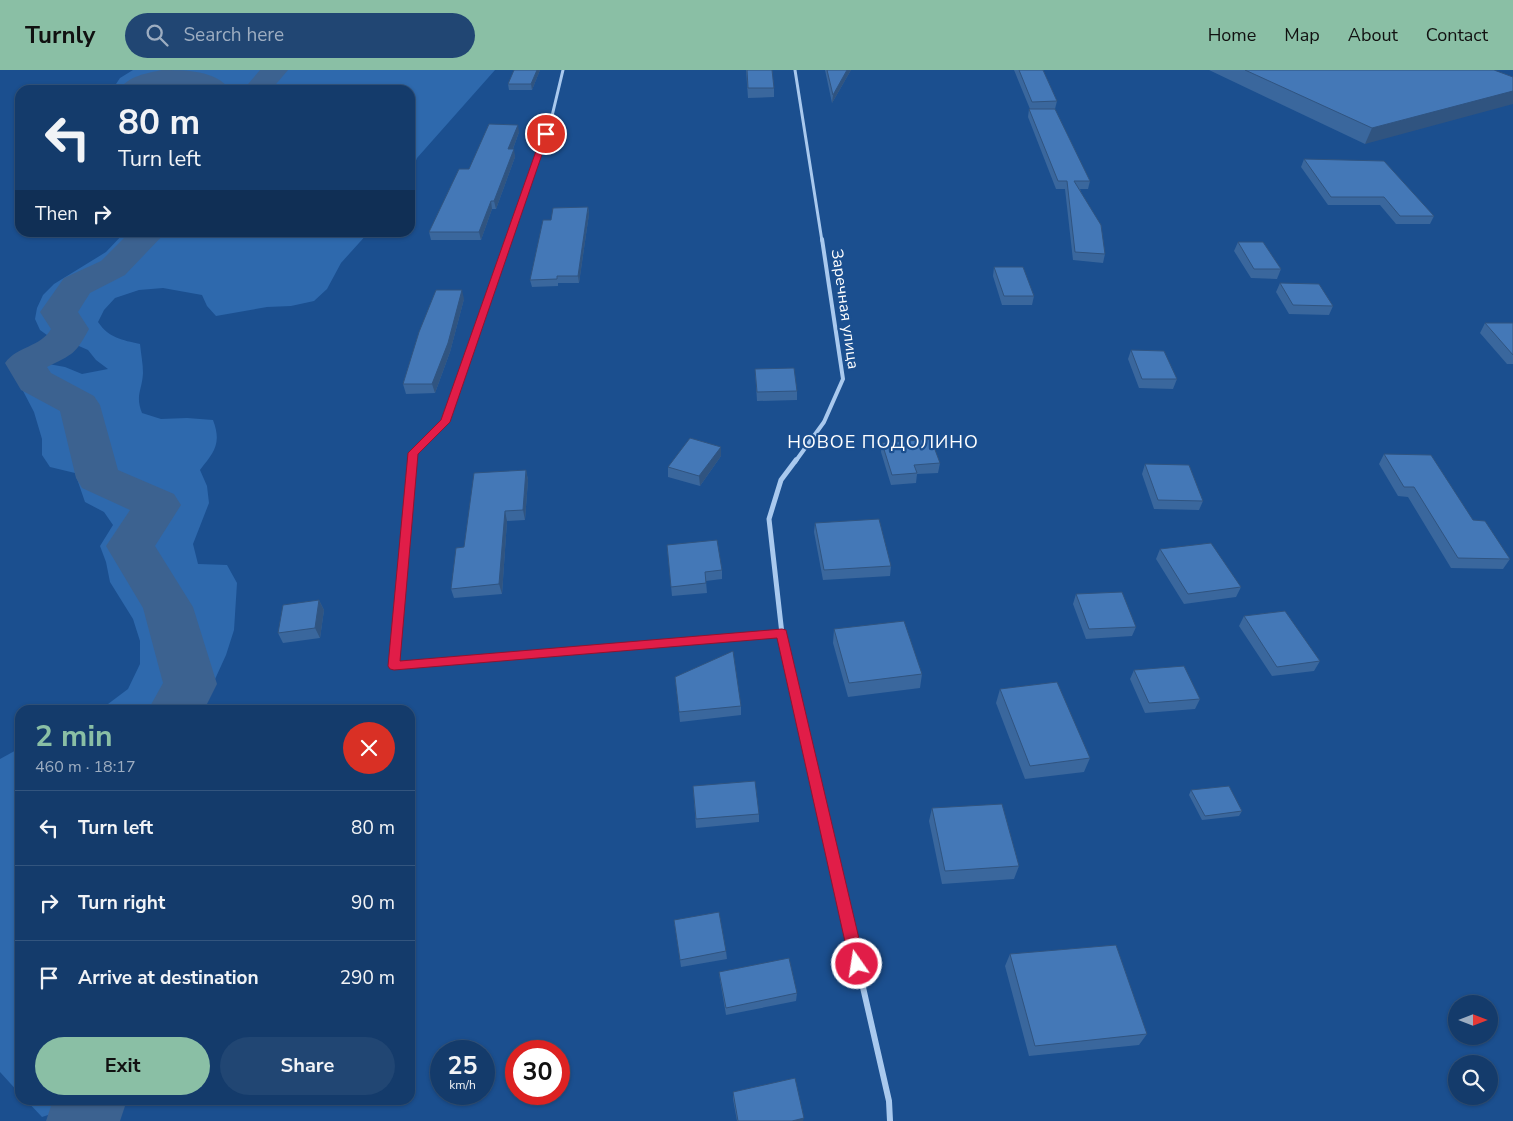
<!DOCTYPE html>
<html lang="en">
<head>
<meta charset="utf-8">
<style>
  body { margin:0; font-family:"Nunito Sans",sans-serif; background:#214673; color:#f1f3f6; height:100vh; display:flex; flex-direction:column; font-size:19px; white-space:nowrap }
  * { box-sizing:border-box; margin:0 }
  p { font-size:16px; color:#9dadc1 }
  .icon { flex:none; width:28px; height:28px; fill:none; stroke:currentColor; stroke-width:2; stroke-linecap:round; stroke-linejoin:round }
  .map { position:relative; flex:1; overflow:hidden }
  .drawer { position:absolute; left:15px; top:635px; width:400px; height:400px; display:flex; flex-direction:column; background:#143b6b; border-radius:15px; box-shadow:0 1px 4px #0004,0 0 0 1px #33557e }
  .drawer>* { flex:none }
  .hud { position:absolute; left:15px; top:15px; width:400px; height:152px; border-radius:15px; box-shadow:0 1px 4px #0004,0 0 0 1px #33557e; background:#143b6b; color:#f1f3f6; overflow:hidden }
  .needle { width:32px; rotate:90deg }
  .tools { position:absolute; left:1448px; top:925px; display:grid; gap:10px }
  .tools a { display:grid; place-items:center; width:50px; height:50px; border-radius:50%; background:#143b6b; box-shadow:0 1px 4px #0004,0 0 0 1px #33557e; font-size:25px }
  .speed { position:absolute; left:430px; top:970px; display:flex; gap:10px; font-size:25px; font-weight:700; text-align:center }
  .speed>* { display:grid; place-content:center; width:65px; height:65px; border-radius:50%; background:#143b6b; box-shadow:0 1px 4px #0004,0 0 0 1px #33557e; line-height:1 }
  .speed small { font-size:12px; font-weight:400 }
  .speed .limit { border:8px solid #d22; background:#fff; color:#111 }
  .pin { position:absolute; display:grid; place-items:center; width:42px; height:42px; color:#fff; margin:-21px; border:2px solid #fff; border-radius:50%; box-shadow:0 1px 5px #0007 }
  .me { position:absolute; width:55px; margin:-28px; rotate:347deg; stroke-linejoin:round; filter:drop-shadow(0 0 4px #0008) }
  .turn { display:flex; align-items:center; gap:18px; height:105px; padding:0 20px; font-size:22px }
  .turn .icon { width:65px; height:65px; stroke-width:2.5 }
  .turn b { display:block; font-size:35px; line-height:42px }
  .then { display:flex; align-items:center; height:48px; padding:0 20px; background:#0003; gap:10px; font-size:19px }
  .round { display:grid; place-items:center; flex:none; width:52px; height:52px; border-radius:26px; background:#214673 }
  .headline { display:flex; align-items:center; justify-content:space-between; height:85px; padding:0 20px }
  h1 { font-size:30px; font-weight:700; line-height:38px; color:#8abfa5 }
  .cta { display:flex; gap:10px; margin-top:auto; padding:10px 20px }
  .cta a { flex:1; height:58px; border-radius:30px; background:#8abfa5; color:#111; font-size:20px; font-weight:700; line-height:58px; text-align:center }
  .cta a+a { background:#214673; color:#f1f3f6 }
  ul { padding:0; list-style:none }
  li { display:flex; align-items:center; gap:15px; height:75px; padding:0 20px; border-top:1px solid #33557e }
  li div { flex:1 }
  li b { display:block; font-size:19px }
  li em { font-style:normal }
  header { display:flex; align-items:center; gap:30px; box-sizing:border-box; height:70px; padding:0 25px; background:#8abfa5; color:#111 }
  header strong { font-size:24px }
  nav { display:flex; gap:28px; margin-inline-start:auto; font-size:18px }
  .search { width:350px; height:45px; background:#214673; display:flex; align-items:center; gap:12px; box-sizing:border-box; padding:0 18px; border-radius:28px; color:#9dadc1; font-size:19px }
  .map>svg:first-child { display:block }
</style>
</head>
<body>
<header>
<strong>Turnly</strong>
<div class="search"><svg class="icon" aria-label="search" viewBox="0 0 24 24"><circle cx="10" cy="10" r="6"/><path d="M15 15l6 6"/></svg>Search here</div>
<nav><a>Home</a><a>Map</a><a>About</a><a>Contact</a></nav>
</header>
<div class="map">
<svg width="1513" height="1051" viewBox="0 0 1513 1051">
  <rect width="100%" height="100%" fill="#1b4f8f"/>
  <path fill="#2e69ad" d="M133,0H495L417,88L413,98V106L410,108V20H112L120,8Z
    M125,162L368,163L341,193L327,219L314,231L291,236L267,237L216,246L207,236L202,225L163,218L139,220L115,228L104,240L98,252C109,268 122,270 140,274C141,284 143,294 143,303C142,321 135,325 142,343L161,349L187,348L213,350C222,374 214,382 200,400L207,416L209,433L193,474L198,494L227,495L237,513L234,560L226,585L201,640H100L128,619L140,594V571L133,549L110,512L106,492L100,476L113,455L104,442L85,432L75,403L50,397L42,385V369L34,342L22,319V306L43,293L65,297L82,304L108,299L96,290L88,280L72,273L51,268L40,260L35,249L37,238L43,225L54,214L106,182Z
    M20,678V1024L0,1002V689Z
    M26,1030H94L42,1047Z"/>
  <g fill="none" stroke-linecap="round" stroke-linejoin="round">
    <path fill="#3c6290" fill-rule="evenodd" d="M162,0C184,0 217,0 230,20H197L188,16L171,15L151,20H119C128,6 147,3 162,0Z
      M260,0H288L271,20H243Z
      M130,162H166L125,205L90,223L78,242L89,259C75,285 73,284 47,297L51,303L94,326L100,335L118,400L174,424L181,435L155,476L193,537L217,614L204,640H148L163,613L143,538L106,476L130,440L82,418L76,408L60,341L21,320L5,293C17,276 41,277 51,259L40,242L64,208L101,191Z
      M53,1030H127L120,1051H46Z"/>
    <path stroke="#a9c9ee" stroke-width="3" d="M795,0L822,171
      M508,171L552,46L563,0"/>
    <path stroke="#a9c9ee" stroke-width="4" d="M412,392L413,383L445,351L509,169
      M795,392L824,352L843,309L822,169"/>
    <path stroke="#a9c9ee" stroke-width="5" d="M412,390L394,596L782,564
      M796,390L781,410L769,449L782,564L808,679"/>
    <path stroke="#a9c9ee" stroke-width="6" d="M808,677L889,1031L890,1051"/>
  </g>
  <path fill="#3a679d" d="M540,0L532,20H509L508,14Z
    M746,0H772L774,18V27L748,28Z
    M825,0H851L832,33Z
    M1014,0H1043L1057,31L1055,39H1040L1090,111L1088,119H1080L1105,184L1103,193L1073,190L1065,119H1056L1028,47L1029,39H1030Z
    M1209,0H1494L1365,74Z
    M519,62L513,79L515,87L496,139H492L481,170H431L429,162L469,99Z
    M1304,89L1434,146L1430,154H1396L1380,135H1328L1301,97Z
    M588,137L589,144L579,213H558V216L532,217L530,210Z
    M1238,172L1281,199L1277,209L1251,208L1234,181Z
    M994,197L1034,226L1032,235H1002L993,206Z
    M1280,213L1333,236L1329,245L1289,244L1276,222Z
    M464,229L450,282L435,323L406,324L403,314Z
    M1485,253H1513V294H1507L1480,263Z
    M1131,280L1177,309L1173,319L1139,318L1128,289Z
    M755,299L797,321V330L757,331Z
    M882,373L940,393L938,403L917,404L916,413L891,415L881,382Z
    M1384,384L1473,450L1510,489L1503,499L1451,498L1408,427L1398,426L1379,394Z
    M721,386L700,416L668,407V397Z
    M1145,394L1203,431L1199,440L1154,439L1142,404Z
    M526,400L528,410L525,450L507,451L502,524L454,528L451,519L464,477Z
    M815,453L891,496L890,506L823,510L814,462Z
    M667,475L722,500V509L706,511L707,523L672,526Z
    M1160,479L1241,517L1236,527L1184,534L1156,489Z
    M1076,524L1136,557L1132,566L1086,569L1073,534Z
    M319,530L324,540L320,568L283,573L278,563Z
    M1244,546L1320,591L1314,601L1272,606L1239,556Z
    M834,559L922,604L920,618L848,627L833,573Z
    M1134,600L1200,629L1195,639L1145,643L1130,609Z
    M675,607L741,636V645L680,652Z
    M1000,619L1090,688L1084,702L1025,709L996,633Z
    M693,716L759,744V752L696,758Z
    M1191,720L1242,741L1239,746L1202,750L1189,725Z
    M932,738L1019,796L1014,809L942,814L929,751Z
    M674,850L726,881L727,889L681,897Z
    M1010,884L1147,964L1139,975L1029,986L1005,896Z
    M719,902L797,923L796,931L726,945L720,910Z
    M733,1022L803,1051H737L733,1029Z"/>
  <path fill="#305480" d="M537,0H540L532,20L531,14Z
    M847,0H851L832,33L833,25Z
    M1513,21V34L1365,74L1372,58Z
    M518,55L519,62L510,87L508,79Z
    M514,79L515,87L496,139L494,131Z
    M491,131L492,139L481,170L479,162Z
    M588,137L589,144L579,213L578,206Z
    M462,220L464,229L450,282L435,323L432,314Z
    M721,377V386L700,416L699,406Z
    M526,400L528,410L525,450L523,440Z
    M505,441L507,451L502,524L499,514Z
    M319,530L324,540L320,568L315,558Z
    M804,1048L803,1051H792Z"/>
  <path fill="#4478b7" stroke="#305480" d="M514,0H537L531,14H508Z
    M747,0H772L774,18H748Z
    M827,0H847L833,25Z
    M1019,0H1043L1057,31L1032,32Z
    M1245,0H1494L1513,7V21L1372,58Z
    M1029,39H1055L1090,111H1074L1101,155L1105,184L1075,182L1067,111H1058Z
    M489,54L518,55L508,79H514L494,131H491L479,162H429L459,99H469Z
    M1304,89L1384,91L1434,146H1400L1384,127H1331Z
    M588,137L578,206H557V209L530,210L543,150H551L553,138Z
    M1238,172H1263L1281,199H1254Z
    M994,197H1023L1034,226H1004Z
    M1280,213L1319,214L1333,236L1293,235Z
    M436,220H462L448,273L432,314H403L419,262Z
    M1485,253H1513V285Z
    M1131,280L1164,281L1177,309H1142Z
    M794,298L797,321L757,322L755,299Z
    M690,368L721,377L699,406L668,397Z
    M931,369L940,393L914,395L917,403L892,405L882,373Z
    M1384,384L1431,385L1473,450L1485,451L1510,489L1458,488L1414,417H1404Z
    M1145,394L1189,395L1203,431L1158,430Z
    M526,400L523,440L505,441L499,514L451,519L456,478L464,477L474,403Z
    M879,449L891,496L824,500L815,453Z
    M717,470L722,500L705,502L706,513L671,517L667,475Z
    M1211,473L1241,517L1188,524L1160,479Z
    M1122,522L1136,557L1089,559L1076,524Z
    M319,530L315,558L278,563L283,535Z
    M1285,541L1320,591L1277,597L1244,546Z
    M904,551L922,604L849,613L834,559Z
    M733,581L741,636L679,642L675,607Z
    M1184,596L1200,629L1149,633L1134,600Z
    M1057,612L1090,688L1030,696L1000,619Z
    M755,711L759,744L696,749L693,716Z
    M1229,716L1242,741L1205,746L1191,720Z
    M1002,734L1019,796L945,801L932,738Z
    M719,842L726,881L680,890L674,850Z
    M1116,875L1147,964L1035,976L1010,884Z
    M789,888L797,923L726,938L719,902Z
    M795,1008L804,1048L792,1051H738L733,1022Z"/>
  <path fill="#e11d48" stroke="#92132f" d="M546,62L549,64L450,352L418,384L400,591L782,559L786,560L865,894L863,900L857,902L852,900L850,894L777,568L394,600L390,599L388,596L408,383L441,350L542,64Z"/>
  <g text-anchor="middle" dominant-baseline="central" stroke-width="4.5" stroke-linejoin="round" paint-order="stroke">
    <g font-size="16" fill="#fff" stroke="#1b4f8f">
      <text transform="translate(845 239) rotate(82)">Заречная улица</text>
    </g>
    <g font-size="18" letter-spacing="1" fill="#fff" stroke="#1b4f8f">
      <text x="883" y="372">НОВОЕ ПОДОЛИНО</text>
    </g>
  </g>
</svg>
<div class="tools">
<a><svg class="needle" viewBox="-14 -14 28 28"><path d="M0-13l5 13h-10z" fill="#e53935"/><path d="M0 13l5-13h-10z" fill="#9dadc1"/></svg></a>
<a><svg class="icon" aria-label="search" viewBox="0 0 24 24"><circle cx="10" cy="10" r="6"/><path d="M15 15l6 6"/></svg></a>
</div>
<div class="speed"><div>25<small>km/h</small></div><div class="limit">30</div></div>
<div class="pin" style="left:546px;top:64px;background:#d93025"><svg class="icon" aria-label="arrive" viewBox="0 0 24 24"><path d="M6 21V4h12l-3 4 3 4H6"/></svg></div>
<svg class="me" style="left:857px;top:894px" viewBox="-20 -20 40 40"><circle r="17" fill="#e11d48" stroke="#fff" stroke-width="3"/><path d="M0-11L8 9 0 5-8 9z" fill="#fff"/></svg>
<div class="hud">
<div class="turn"><svg class="icon" aria-label="left" viewBox="0 0 24 24"><path d="M17 20v-9H6M10 6l-5 5 5 5"/></svg><div><b>80 m</b>Turn left</div></div>
<div class="then">Then<svg class="icon" aria-label="right" viewBox="0 0 24 24"><path d="M7 20v-9h11M14 6l5 5-5 5"/></svg></div>
</div>
<section class="drawer">
<div class="headline"><div><h1>2 min</h1><p>460 m · 18:17</p></div><a class="round" style="background:#d93025;color:#fff"><svg class="icon" aria-label="close" viewBox="0 0 24 24"><path d="M6 6l12 12M18 6L6 18"/></svg></a></div>
<ul>
<li><svg class="icon" aria-label="left" viewBox="0 0 24 24"><path d="M17 20v-9H6M10 6l-5 5 5 5"/></svg><div><b>Turn left</b></div><em>80 m</em></li>
<li><svg class="icon" aria-label="right" viewBox="0 0 24 24"><path d="M7 20v-9h11M14 6l5 5-5 5"/></svg><div><b>Turn right</b></div><em>90 m</em></li>
<li><svg class="icon" aria-label="arrive" viewBox="0 0 24 24"><path d="M6 21V4h12l-3 4 3 4H6"/></svg><div><b>Arrive at destination</b></div><em>290 m</em></li>
</ul>
<div class="cta"><a>Exit</a><a>Share</a></div>
</section>
</div>
</body>
</html>
